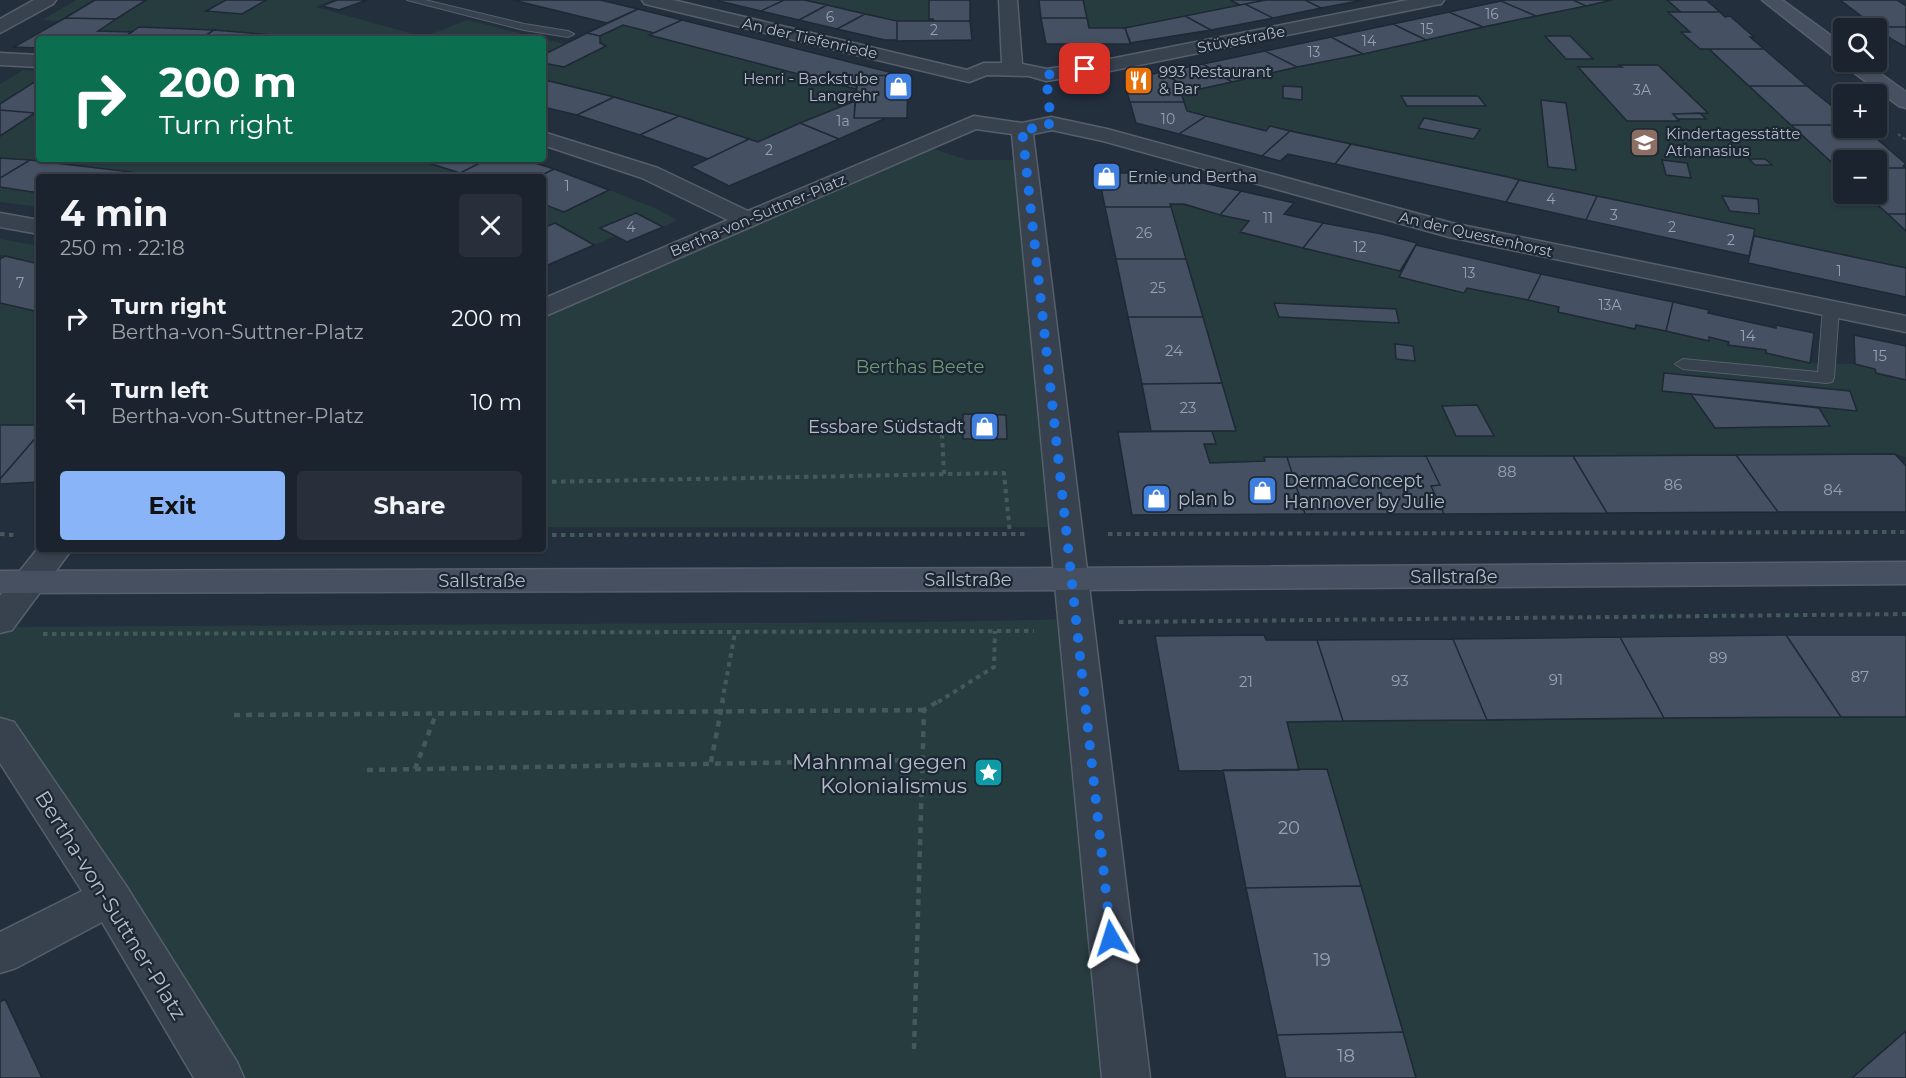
<!DOCTYPE html>
<html lang="en">
<head>
<meta charset="utf-8">
<style>
  body { margin:0; font-family:Montserrat,sans-serif; background:#282f3a; color:#f1f3f6; height:100vh; display:flex; flex-direction:column; font-size:22px; white-space:nowrap }
  * { box-sizing:border-box; margin:0 }
  p { font-size:20px; color:#a0a4aa }
  .icon { flex:none; width:33px; height:33px; fill:none; stroke:currentColor; stroke-width:2; stroke-linecap:round; stroke-linejoin:round }
  .map { position:relative; flex:1; overflow:hidden }
  .side { position:absolute; left:36px; top:174px; width:510px; height:378px; display:flex; flex-direction:column; background:#1b232e; border-radius:6px; box-shadow:0 2px 4px #0004,0 0 0 2px #39404a }
  .side>* { flex:none }
  .top-card { position:absolute; left:36px; top:36px; width:510px; height:126px; border-radius:6px; box-shadow:0 2px 4px #0004,0 0 0 2px #39404a; background:#0b6e4f; color:#fff; overflow:hidden }
  .controls { position:absolute; left:1833px; top:18px; display:grid; gap:12px }
  .controls a { display:grid; place-items:center; width:54px; height:54px; border-radius:6px; background:#1b232e; box-shadow:0 2px 4px #0004,0 0 0 2px #39404a; font-size:30px }
  .pin { position:absolute; display:grid; place-items:center; width:51px; height:51px; color:#fff; margin:-26px; border-radius:12px; box-shadow:0 3px 9px #0006 }
  .me { position:absolute; width:66px; margin:-33px; rotate:354deg; stroke-linejoin:round; filter:drop-shadow(0 0 4px #0008) }
  .turn { display:flex; align-items:center; gap:21px; height:126px; padding:0 24px; font-size:27px }
  .turn .icon { width:78px; height:78px; stroke-width:2.5 }
  .turn b { display:block; font-size:42px; line-height:51px }
  .round { display:grid; place-items:center; flex:none; width:63px; height:63px; border-radius:6px; background:#282f3a }
  .head { display:flex; align-items:center; justify-content:space-between; height:102px; padding:0 24px }
  h1 { font-size:36px; font-weight:700; line-height:45px }
  .cta { display:flex; gap:12px; margin-top:auto; padding:12px 24px }
  .cta a { flex:1; height:69px; border-radius:6px; background:#8ab4f8; color:#111; font-size:24px; font-weight:700; line-height:69px; text-align:center }
  .cta a+a { background:#282f3a; color:#f1f3f6 }
  ul { padding:0; list-style:none }
  li { display:flex; align-items:center; gap:18px; height:84px; padding:0 24px }
  li div { flex:1 }
  li b { display:block; font-size:22px }
  li em { font-style:normal }
  .map>svg:first-child { display:block }
</style>
</head>
<body>
<div class="map">
<svg width="1906" height="1078" viewBox="0 0 1906 1078">
  <rect width="100%" height="100%" fill="#242f3e"/>
  <path fill="#263c3f" d="M76,0H93L58,21L42,20Z
    M146,0H333L316,7L424,37L467,20L564,44L543,55V39H315L214,30L139,27L132,32L98,31Z
    M804,0H929V18L933,19L934,21H897Z
    M1083,0H1230L1240,5L1125,28H1089Z
    M1612,0H1674L1668,1L1681,12L1690,32H1681L1700,49H1709L1843,173L1844,194H1865L1906,231V268L1754,236V229L1271,126L1266,131L1187,111L1181,93Z
    M623,25L654,33L651,36L856,89L855,101L758,142L614,97L543,79V63L564,67L606,46L600,43V36Z
    M23,70L39,71V79L0,104V84Z
    M39,110V159H413L470,177H156L0,158V136Z
    M922,145L967,160H1027L1064,527H543V308Z
    M0,187L39,193V207L0,202Z
    M609,190L650,206L678,220L663,227L635,213L601,227L616,236L594,245L555,223L543,228V204L565,212Z
    M1170,204L1198,207L1197,209L1249,221L1241,232L1402,272L1399,277L1464,293L1467,288L1497,295L1498,293L1559,307L1558,312L1636,325L1708,341L1709,337L1729,342L1728,345L1766,350L1767,354L1810,363L1855,364L1875,369L1876,374L1906,380V457L1895,454L1426,456L1210,463L1204,444H1216L1212,431L1236,430Z
    M0,239L39,246V264L0,255Z
    M0,303L39,313V425H0Z
    M1076,619L1126,1078H214L0,741V627L925,622Z
    M1906,717V1031L1852,1078H1416L1327,769L1299,770L1287,722Z"/>
  <path fill="#455162" stroke="#1f2835" stroke-width="1.5" d="M95,0H146L116,19L65,18Z
    M226,0H266L242,14L206,11Z
    M337,0H367L339,10L322,6Z
    M513,0H600L638,9L607,23Z
    M721,0H784L761,11L719,1Z
    M784,0H804L827,5L799,20L761,11Z
    M929,0H970V21H934L933,19H929Z
    M1039,0H1083L1087,18H1041Z
    M1230,0H1266L1240,5Z
    M1266,0H1305L1321,8L1273,18L1245,4Z
    M1305,0H1364L1321,8Z
    M1506,0H1573L1586,6L1536,16L1501,1Z
    M1573,0H1612L1586,6Z
    M1667,0H1706L1720,12H1681Z
    M1840,0H1897L1906,6V27H1876Z
    M1501,1L1536,16L1483,27L1449,12Z
    M1245,4L1273,18L1211,30L1185,16Z
    M827,5L865,14L837,29L799,20Z
    M638,9L682,20L654,33L623,25L600,36L587,33Z
    M1449,12L1483,27L1426,40L1393,24Z
    M1668,12H1720L1725,17L1730,16L1754,37H1750L1764,49H1700L1681,32H1690Z
    M865,14L897,21V40H885L837,29Z
    M1185,16L1211,30L1130,43L1125,28Z
    M65,18L116,19L98,31L132,32L121,39H39V48L14,47Z
    M1041,18H1087L1089,28H1125L1131,44H1046Z
    M682,20L901,75L858,76L856,89L649,35Z
    M897,21H970L972,40L897,41Z
    M1393,24L1426,40L1363,54L1331,37Z
    M139,27L214,30L200,39H121Z
    M1876,27H1906V47L1893,40Z
    M214,30L272,35L264,39H200Z
    M587,33L600,36V43L606,46L564,67L543,63V55Z
    M272,35L315,39H264Z
    M1545,36H1570L1593,59H1566Z
    M1331,37L1363,54L1297,67L1265,51Z
    M1709,49H1764L1807,86H1749Z
    M1265,51L1297,67L1232,82L1203,64Z
    M1203,64L1232,82L1191,91L1162,72Z
    M1619,65H1658L1708,113L1673,114L1679,121H1627L1578,67H1622Z
    M1162,72L1191,91L1181,93L1184,102H1130L1123,80Z
    M908,75L907,118H854L858,76Z
    M39,79V110L35,113L0,110V104Z
    M549,81L614,97L577,115L543,107V84Z
    M1283,86L1302,87V100L1283,98Z
    M1749,86H1807L1844,116V125H1791Z
    M1401,96H1478L1486,106H1407Z
    M614,97L679,116L640,135L577,115Z
    M1541,100L1566,103L1576,170L1548,167Z
    M855,101L854,118H886L839,139L800,123Z
    M1130,102H1184L1187,111L1206,116L1179,134L1136,123Z
    M0,110L35,113L0,136Z
    M1700,113L1706,119H1678L1673,114Z
    M679,116L749,139L708,159L640,135Z
    M1206,116L1266,131L1270,126L1290,131L1262,156L1179,134Z
    M1424,118L1480,129L1474,139L1418,128Z
    M800,123L839,139L729,186L691,167L749,139L758,142Z
    M1791,125H1844V128H1858L1871,138H1876L1906,164L1903,166L1906,168H1876V160H1844V168H1838Z
    M1290,131L1351,144L1335,164L1288,154L1280,161L1262,156Z
    M1351,144L1508,177L1519,180L1506,202L1335,164Z
    M0,158L30,160L0,178Z
    M416,159H488L460,173Z
    M488,159H523L554,169L538,177H470L460,173Z
    M1749,159H1765L1772,165H1755Z
    M30,160L131,172L123,177H39V193L0,187V178Z
    M1662,160L1687,163L1691,178L1666,175Z
    M1876,168H1906V214H1888L1865,194H1876Z
    M554,169L609,190L564,212L543,204V177H538Z
    M131,172L156,177H123Z
    M1098,173H1164V175L1241,191L1220,215L1184,204H1170L1171,207H1105Z
    M1519,180L1597,196L1586,220L1506,202Z
    M1241,191L1294,203L1284,214L1323,223L1303,248L1240,232L1249,221L1220,215Z
    M1597,196L1755,229L1749,256L1586,220Z
    M1722,196L1758,199L1759,214L1730,211Z
    M1105,207H1171L1186,259H1116Z
    M636,213L663,227L627,242L600,228Z
    M1888,214H1906V231Z
    M555,223L594,245L543,267V228Z
    M1323,223L1382,234L1417,243L1400,271L1303,248Z
    M1754,236L1906,268V297L1748,263Z
    M1416,245L1541,274L1528,300L1467,288L1464,293L1399,277Z
    M5,256L39,264V309L35,311L0,303V259Z
    M1116,259H1186L1203,317H1128Z
    M1541,274L1673,302L1666,331L1636,325L1635,329L1558,312L1559,307L1528,300Z
    M1673,302L1709,310L1708,313L1776,328V325L1814,333L1810,363L1766,353V350L1728,345L1729,342L1709,337V341L1666,331Z
    M1274,303L1396,309L1399,323L1279,317Z
    M1128,317H1203L1222,383L1142,384Z
    M1854,335L1906,346V380L1876,373L1875,369L1855,364Z
    M1395,344L1413,346L1415,361L1396,359Z
    M1664,373L1850,391L1857,411L1662,391Z
    M1222,383L1236,431H1151L1142,384Z
    M1691,394L1819,408L1830,426L1715,428Z
    M1477,405L1494,436H1456L1442,406Z
    M963,414L1006,415L1007,439H963Z
    M0,425H39V434L0,479Z
    M1212,431L1216,444H1204L1210,463L1265,461L1264,457H1287L1305,514L1132,515L1118,432Z
    M39,434V482L0,484V479Z
    M1895,454L1906,466V512H1778L1736,455Z
    M1736,455L1778,512L1607,513L1573,456Z
    M1426,456H1573L1607,513L1444,514L1431,486L1440,485Z
    M1426,456L1440,485L1431,486L1444,514H1305L1287,457Z
    M1264,635L1266,640H1317L1343,721L1287,722L1299,770L1179,771L1155,636Z
    M1786,635L1841,717L1664,718L1620,637Z
    M1786,635H1906V717H1841Z
    M1620,637L1664,718L1487,720L1453,639Z
    M1453,639L1487,720L1343,721L1317,640Z
    M1327,769L1361,886L1246,888L1223,770Z
    M1361,886L1403,1032L1277,1035L1246,888Z
    M5,999L42,1078H0V1002Z
    M1906,1031V1078H1852Z
    M1403,1032L1416,1078H1286L1277,1035Z"/>
  <g fill="none" stroke-linecap="round" stroke-linejoin="round">
    <defs>
      <path id="lane" d="M407,0H425L524,24L568,31L574,34L568,37L524,30Z
        M1831,303L1839,308L1834,378L1832,382L1826,383L1683,369L1675,364L1683,359L1818,372L1823,308Z"/>
      <path id="street" d="M34,0H56L53,4L0,33V19Z
        M642,0H673L967,70L984,63H1002L999,0H1017L1022,64L1047,69L1105,60L1408,0H1444L1441,4L1435,5L1105,72L1046,81L1029,76L987,75L969,82L645,4Z
        M0,53L39,55V67L0,65Z
        M974,116L1022,123L1051,117L1107,129L1452,223L1906,316V332L1449,237L1103,141L1052,130L1033,134L1150,1078H1102L1012,134L976,129L543,317V299L728,220L642,178L543,145V132L658,168L748,211Z
        M0,213L39,220V234L0,227Z
        M39,547V549H72L12,630L0,633V596Z
        M0,718L14,722L125,884L237,1062L244,1078H194L102,922L16,968L0,973V932L82,891L0,763Z"/>
      <path id="secondary" d="M1762,0H1782L1844,45V62H1864L1906,92V108L1899,106L1845,66L1842,62L1843,61L1837,59Z
        M1906,562V584L1072,590L0,593V571L1072,568Z"/>
    </defs>
    <use href="#lane" stroke="#565f6c" stroke-width="2"/>
    <use href="#street" stroke="#565f6c" stroke-width="3"/>
    <use href="#secondary" stroke="#565f6c" stroke-width="3"/>
    <path stroke="#44595c" stroke-width="2" stroke-dasharray="3 3" stroke-linecap="butt" d="M1898,134L1906,140"/>
    <path stroke="#44595c" stroke-width="4" stroke-dasharray="4.5 4.5" stroke-linecap="butt" d="M942,434L944,474
      M543,482L1004,473L1010,534
      M0,534L14,535
      M1108,534L1906,532
      M543,535L1025,534
      M1119,622L1906,614
      M43,634L1034,631
      M722,702L735,633
      M938,702L994,667L995,631"/>
    <path stroke="#44595c" stroke-width="4.5" stroke-dasharray="6 6" stroke-linecap="butt" d="M234,715L924,710
      M711,762L723,700
      M415,769L436,714
      M367,770L921,760
      M914,1049L924,710L940,700"/>
    <use href="#lane" fill="#38414e" fill-rule="evenodd"/>
    <use href="#street" fill="#38414e" fill-rule="evenodd"/>
    <use href="#secondary" fill="#465061" fill-rule="evenodd"/>
  </g>
  <g fill="none" stroke-linecap="round" stroke-linejoin="round">
    <path stroke="#1a73e8" stroke-width="10" stroke-dasharray="0 18" d="M1085,69L1046,75L1051,123L1041,128L1022,129L1111,938"/>
  </g>
  <defs>
    <symbol id="restaurant-square" viewBox="-11 -11 22 22"><rect x="-9" y="-9" width="18" height="18" rx="4" fill="#e8710a" stroke="#1d2633"/><path d="M-5-6h1v4h1v-4h1v4h1v-4h1v5L-1.5 .5V6h-2V.5L-5-1ZM5-6V6H3V1.5H1.5Q1.5-4 5-6Z" fill="#fff"/></symbol>
    <symbol id="shop-square" viewBox="-11 -11 22 22"><rect x="-9" y="-9" width="18" height="18" rx="4" fill="#3f7fe0" stroke="#1d2633"/><path d="M-5-2.5h2.3a2.7 3.5 0 0 1 5.4 0H5L5.5 6h-11ZM-1.5-2.5h3a1.5 2.3 0 0 0-3 0Z" fill="#fff"/></symbol>
    <symbol id="school-square" viewBox="-11 -11 22 22"><rect x="-9" y="-9" width="18" height="18" rx="4" fill="#8d6e63" stroke="#1d2633"/><path d="M0-5L7-2L0 1L-7-2ZM-4 1L0 2.5L4 1V4Q0 6-4 4Z" fill="#fff"/></symbol>
    <symbol id="sight-square" viewBox="-11 -11 22 22"><rect x="-9" y="-9" width="18" height="18" rx="4" fill="#0f9aa8" stroke="#1d2633"/><path d="M0-6L1.8-2.2L6-1.7L2.9 1.2L3.7 5.4L0 3.3L-3.7 5.4L-2.9 1.2L-6-1.7L-1.8-2.2Z" fill="#fff"/></symbol>
  </defs>
  <g fill-rule="evenodd">
    <use href="#restaurant-square" x="1122" y="64" width="33" height="33"/>
    <use href="#shop-square" x="882" y="70" width="33" height="33"/>
    <use href="#school-square" x="1628" y="126" width="33" height="33"/>
    <use href="#shop-square" x="1090" y="160" width="33" height="33"/>
    <use href="#shop-square" x="968" y="410" width="33" height="33"/>
    <use href="#shop-square" x="1246" y="474" width="33" height="33"/>
    <use href="#shop-square" x="1140" y="482" width="33" height="33"/>
    <use href="#sight-square" x="972" y="756" width="33" height="33"/>
  </g>
  <g text-anchor="middle" dominant-baseline="central" stroke-width="4.5" stroke-linejoin="round" paint-order="stroke">
    <g font-size="14" fill="#98a1af">
      <text x="1492" y="14">16</text>
      <text x="830" y="17">6</text>
      <text x="1427" y="29">15</text>
      <text x="934" y="30">2</text>
      <text x="1369" y="41">14</text>
      <text x="1314" y="52">13</text>
      <text x="1642" y="90">3A</text>
      <text x="1168" y="119">10</text>
      <text x="843" y="121">1a</text>
      <text x="769" y="150">2</text>
      <text x="567" y="186">1</text>
      <text x="1551" y="199">4</text>
      <text x="1614" y="215">3</text>
      <text x="1268" y="218">11</text>
      <text x="631" y="227">4</text>
      <text x="1672" y="227">2</text>
      <text x="1144" y="233">26</text>
      <text x="1731" y="240">2</text>
      <text x="1360" y="247">12</text>
      <text x="1839" y="271">1</text>
      <text x="1469" y="273">13</text>
      <text x="20" y="283">7</text>
      <text x="1158" y="288">25</text>
      <text x="1610" y="305">13A</text>
    </g>
    <g font-size="15" fill="#b4bcc9" stroke="#1d2633">
      <text transform="translate(810 38) rotate(13)">An der Tiefenriede</text>
      <text transform="translate(1241 39) rotate(-11)">Stüvestraße</text>
      <text transform="translate(758 215) rotate(-23)">Bertha-von-Suttner-Platz</text>
      <text transform="translate(1476 234) rotate(13)">An der Questenhorst</text>
    </g>
    <g font-size="15" fill="#b4bcc9" stroke="#1d2633" text-anchor="start">
      <text x="1159" y="71">993 Restaurant<tspan x="1159" dy="17">&amp; Bar</tspan></text>
      <text x="878" y="78" text-anchor="end">Henri - Backstube<tspan x="878" dy="17">Langrehr</tspan></text>
      <text x="1666" y="133">Kindertagesstätte<tspan x="1666" dy="17">Athanasius</tspan></text>
      <text x="1128" y="176">Ernie und Bertha</text>
    </g>
    <g font-size="15" fill="#98a1af">
      <text x="1748" y="335">14</text>
      <text x="1174" y="350">24</text>
      <text x="1880" y="355">15</text>
      <text x="1188" y="407">23</text>
      <text x="1507" y="471">88</text>
      <text x="1673" y="484">86</text>
      <text x="1833" y="489">84</text>
      <text x="1718" y="657">89</text>
      <text x="1860" y="676">87</text>
      <text x="1556" y="679">91</text>
      <text x="1400" y="680">93</text>
      <text x="1246" y="681">21</text>
    </g>
    <g font-size="18" fill="#6b9a76" stroke="#1d2633">
      <text x="920" y="367">Berthas Beete</text>
    </g>
    <g font-size="18" fill="#b4bcc9" stroke="#1d2633" text-anchor="start">
      <text x="964" y="427" text-anchor="end">Essbare Südstadt</text>
      <text x="1284" y="481">DermaConcept<tspan x="1284" dy="21">Hannover by Julie</tspan></text>
      <text x="1178" y="499">plan b</text>
    </g>
    <g font-size="18" fill="#b4bcc9" stroke="#1d2633">
      <text x="1454" y="577">Sallstraße</text>
      <text x="968" y="580">Sallstraße</text>
      <text x="482" y="581">Sallstraße</text>
    </g>
    <g font-size="18" fill="#98a1af">
      <text x="1289" y="828">20</text>
      <text x="1322" y="960">19</text>
      <text x="1346" y="1056">18</text>
    </g>
    <g font-size="21" fill="#b4bcc9" stroke="#1d2633" text-anchor="end">
      <text x="967" y="761">Mahnmal gegen<tspan x="967" dy="24">Kolonialismus</tspan></text>
    </g>
    <g font-size="21" fill="#b4bcc9" stroke="#1d2633">
      <text transform="translate(111 905) rotate(58)">Bertha-von-Suttner-Platz</text>
    </g>
  </g>
</svg>
<div class="controls">
<a><svg class="icon" aria-label="search" viewBox="0 0 24 24"><circle cx="10" cy="10" r="6"/><path d="M15 15l6 6"/></svg></a>
<a>+</a>
<a>−</a>
</div>
<div class="pin" style="left:1085px;top:69px;background:#d93025"><svg class="icon" aria-label="arrive" viewBox="0 0 24 24"><path d="M6 21V4h12l-3 4 3 4H6"/></svg></div>
<svg class="me" style="left:1111px;top:938px" viewBox="-20 -20 40 40"><path d="M0-17L14 15 0 8-14 15z" fill="#1a73e8" stroke="#fff" stroke-width="4"/></svg>
<div class="top-card">
<div class="turn"><svg class="icon" aria-label="right" viewBox="0 0 24 24"><path d="M7 20v-9h11M14 6l5 5-5 5"/></svg><div><b>200 m</b>Turn right</div></div>
</div>
<section class="side">
<div class="head"><div><h1>4 min</h1><p>250 m · 22:18</p></div><a class="round"><svg class="icon" aria-label="close" viewBox="0 0 24 24"><path d="M6 6l12 12M18 6L6 18"/></svg></a></div>
<ul>
<li><svg class="icon" aria-label="right" viewBox="0 0 24 24"><path d="M7 20v-9h11M14 6l5 5-5 5"/></svg><div><b>Turn right</b><p>Bertha-von-Suttner-Platz</p></div><em>200 m</em></li>
<li><svg class="icon" aria-label="left" viewBox="0 0 24 24"><path d="M17 20v-9H6M10 6l-5 5 5 5"/></svg><div><b>Turn left</b><p>Bertha-von-Suttner-Platz</p></div><em>10 m</em></li>
</ul>
<div class="cta"><a>Exit</a><a>Share</a></div>
</section>
</div>
</body>
</html>
